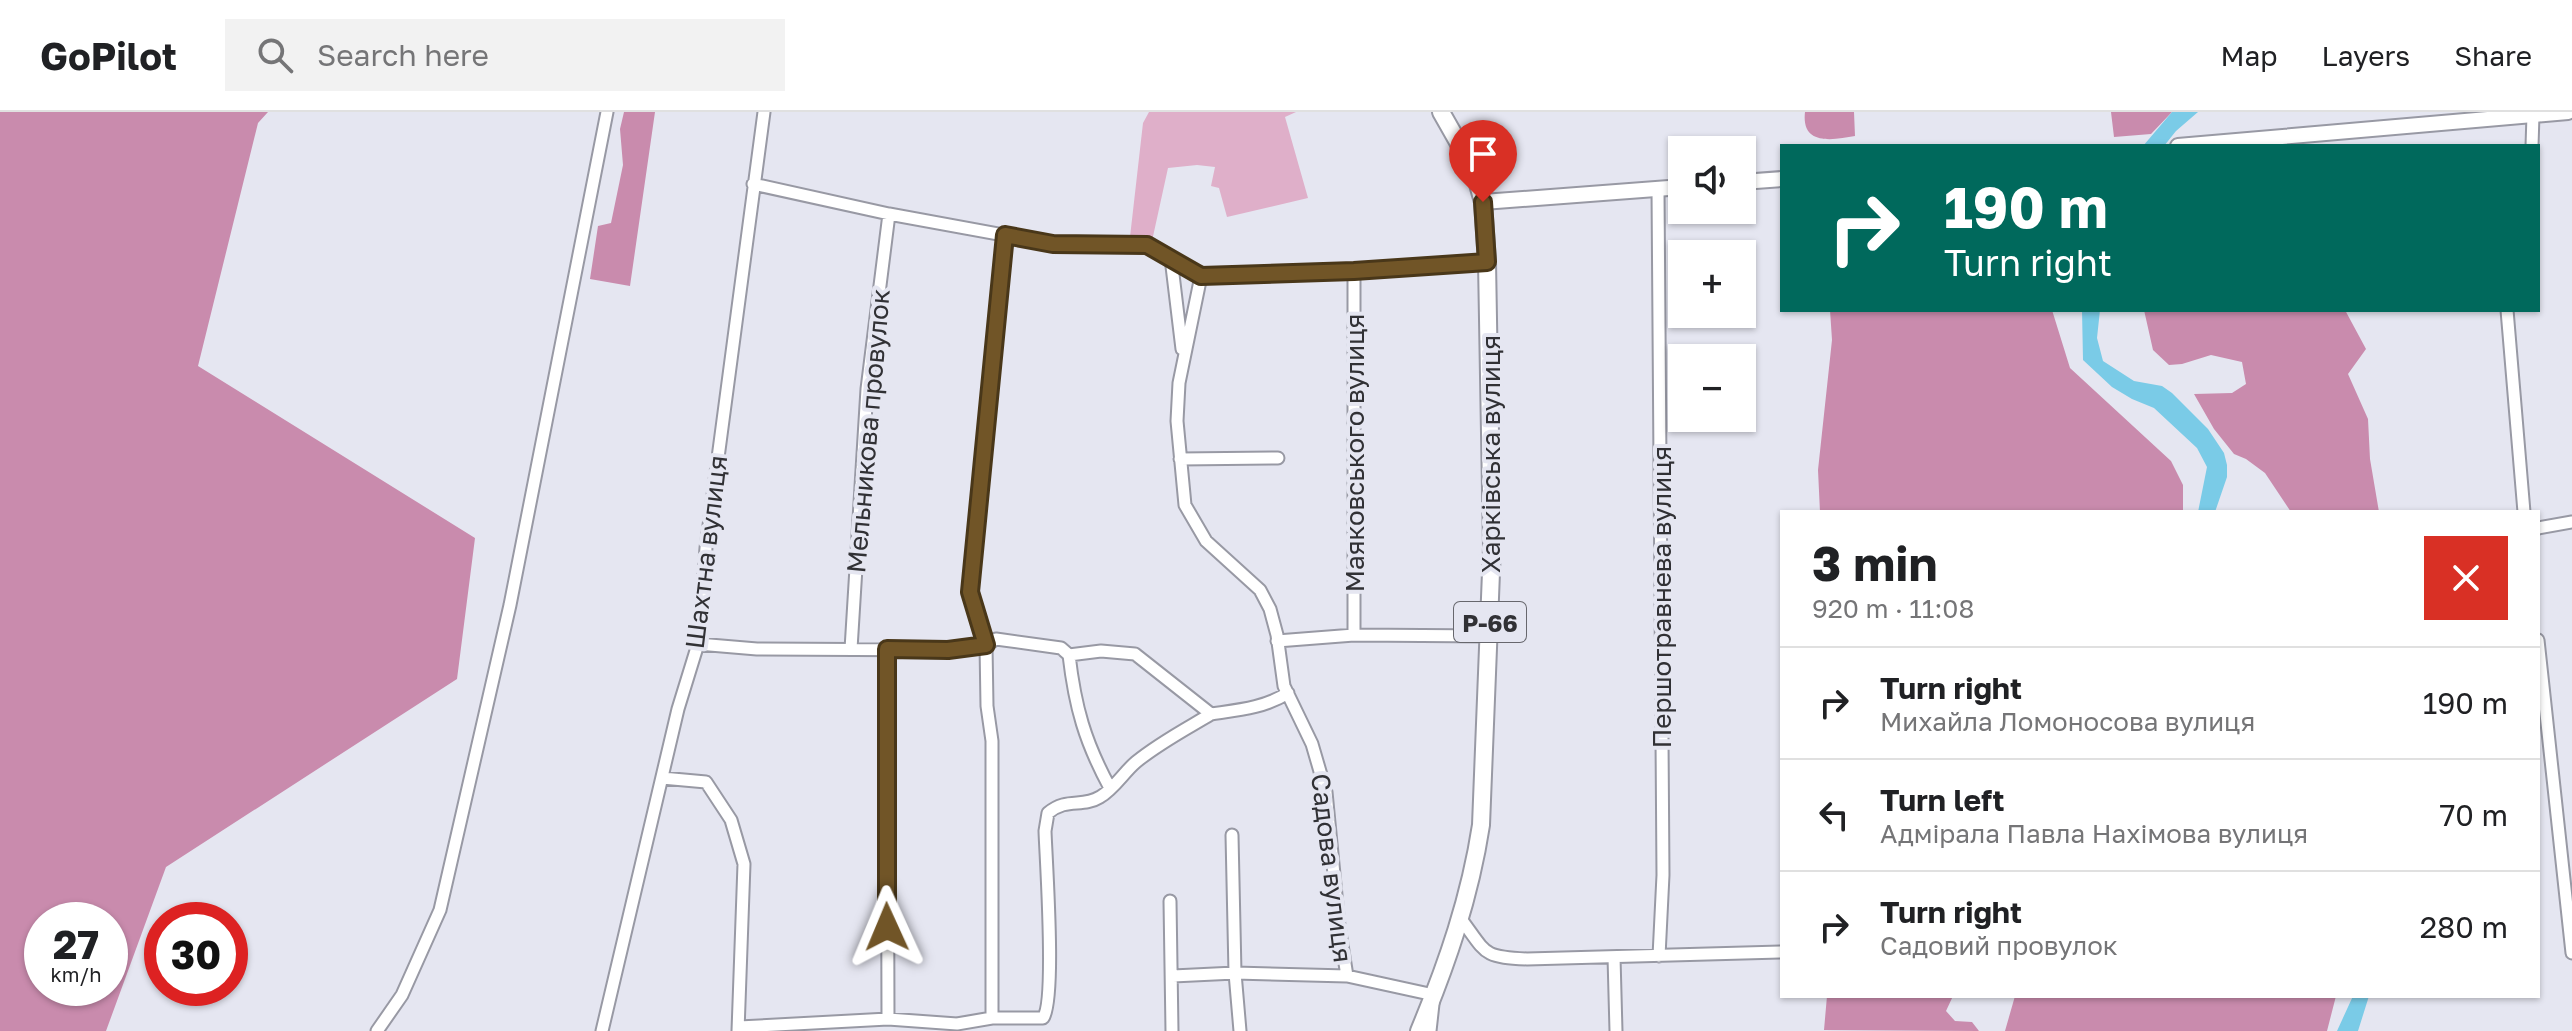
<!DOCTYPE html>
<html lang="en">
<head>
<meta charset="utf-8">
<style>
  body { margin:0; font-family:"Golos Text",sans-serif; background:#f2f2f2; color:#202124; height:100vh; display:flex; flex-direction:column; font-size:30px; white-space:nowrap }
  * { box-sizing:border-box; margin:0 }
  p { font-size:26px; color:#757577 }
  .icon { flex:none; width:44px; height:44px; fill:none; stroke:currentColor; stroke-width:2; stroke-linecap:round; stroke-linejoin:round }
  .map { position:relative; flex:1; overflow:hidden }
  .side { position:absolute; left:1780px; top:398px; width:760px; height:488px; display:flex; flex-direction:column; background:#fff; border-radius:0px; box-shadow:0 2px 6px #0004 }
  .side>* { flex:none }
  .guide { position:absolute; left:1780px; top:32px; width:760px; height:168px; border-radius:0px; box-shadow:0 2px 6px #0004; background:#00695c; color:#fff; overflow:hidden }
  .controls { position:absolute; left:1668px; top:24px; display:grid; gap:16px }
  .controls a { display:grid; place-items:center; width:88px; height:88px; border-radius:0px; background:#fff; box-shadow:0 2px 6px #0004; font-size:40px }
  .speed { position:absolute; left:24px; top:790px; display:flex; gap:16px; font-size:40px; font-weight:700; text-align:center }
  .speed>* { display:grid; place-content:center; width:104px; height:104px; border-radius:50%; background:#fff; box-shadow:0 2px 6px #0004; line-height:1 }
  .speed small { font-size:20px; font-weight:400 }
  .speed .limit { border:12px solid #d22; background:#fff; color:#111 }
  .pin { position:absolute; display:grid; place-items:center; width:68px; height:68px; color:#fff; margin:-82px -34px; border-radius:50% 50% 50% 0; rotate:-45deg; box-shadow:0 0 8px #0007 }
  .pin .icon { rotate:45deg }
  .me { position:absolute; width:88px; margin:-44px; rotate:359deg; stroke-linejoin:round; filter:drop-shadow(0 0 6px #0008) }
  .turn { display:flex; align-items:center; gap:28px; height:168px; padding:0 32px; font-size:36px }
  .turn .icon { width:104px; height:104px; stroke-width:2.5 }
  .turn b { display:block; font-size:56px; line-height:68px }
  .round { display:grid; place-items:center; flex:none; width:84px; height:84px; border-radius:0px; background:#f2f2f2 }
  .overview { display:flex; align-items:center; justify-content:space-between; height:136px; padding:0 32px }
  h1 { font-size:48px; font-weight:700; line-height:60px }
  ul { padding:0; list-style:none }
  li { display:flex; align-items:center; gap:24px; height:112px; padding:0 32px; border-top:2px solid #e0e0e0 }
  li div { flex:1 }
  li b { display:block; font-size:30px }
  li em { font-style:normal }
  header { display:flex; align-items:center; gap:48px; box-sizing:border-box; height:112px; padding:0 40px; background:#fff; border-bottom:2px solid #e0e0e0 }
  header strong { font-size:38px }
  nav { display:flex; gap:44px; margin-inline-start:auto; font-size:28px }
  .search { width:560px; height:72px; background:#f2f2f2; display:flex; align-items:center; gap:20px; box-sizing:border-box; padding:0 28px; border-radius:0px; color:#757577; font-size:30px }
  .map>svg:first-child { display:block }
</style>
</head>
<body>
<header>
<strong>GoPilot</strong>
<div class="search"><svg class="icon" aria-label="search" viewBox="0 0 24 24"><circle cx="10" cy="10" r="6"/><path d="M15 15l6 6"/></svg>Search here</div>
<nav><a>Map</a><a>Layers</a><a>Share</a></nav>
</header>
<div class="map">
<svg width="2572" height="919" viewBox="0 0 2572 919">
  <rect width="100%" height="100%" fill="#e5e6f1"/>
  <path fill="#dfafc9" d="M1149,0H1296L1285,5L1308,86L1227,105L1219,76L1211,74L1215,55L1197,53L1168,56L1152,129L1130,125L1143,11Z"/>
  <path fill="#c98bad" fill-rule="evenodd" d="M0,0H268L258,11L198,254L475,426L457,567L166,755L106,919H0ZM42,808H110V876H42Z
    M624,0H655L630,174L590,167L598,114L611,111L623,53L620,17Z
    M1805,0H1854L1855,24C1833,28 1801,34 1805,0Z
    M2111,0H2172L2151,22L2114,25Z
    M1830,198H2052L2070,256L2171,349L2183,373V400H1820L1818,358L1832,228Z
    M2144,198H2345L2366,237L2348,262L2368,307L2370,347L2379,400H2291L2265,361L2246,347L2234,342L2214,317L2194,282L2232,281L2246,272L2242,250L2211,243L2182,252L2169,253L2153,238Z
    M1827,884H1953L1946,899L1955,909L1972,910L1979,919L1824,918Z
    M2015,884H2336L2327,919H2005Z"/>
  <path fill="#7acbe7" d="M2172,0H2198L2176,19L2164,34H2143Z
    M2082,198H2100L2097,226L2103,249L2134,269L2162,274L2172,281L2208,317L2224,341L2227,353V365L2215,400H2198L2207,355L2197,336L2154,296L2132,287L2112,275L2083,248Z
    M2353,884H2369L2358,919H2337Z"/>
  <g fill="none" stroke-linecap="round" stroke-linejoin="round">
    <defs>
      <path id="minor" d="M2532,34L2533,3
        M753,72L889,102L1053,132L1147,133L1201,164
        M1658,77L1663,763L1659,844
        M1171,146L1182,237
        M1354,159V523
        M1201,164L1179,271L1177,309L1185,393L1206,429L1260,478L1270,497L1277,523L1284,574L1312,632L1326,680L1339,814L1347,864
        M1201,164L1354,159L1487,150
        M2507,198L2524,400
        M1180,347L1278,346
        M2538,416L2572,410
        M2538,528L2572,841
        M1277,529L1354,523L1490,524
        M698,532L757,537L948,538L986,533L996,527L1061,536L1069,543L1101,539L1135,542L1211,602C1238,598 1264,596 1288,581
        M851,537L867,277L889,102
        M887,537L888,907
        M1069,543C1075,595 1085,630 1110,676
        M662,666L706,670L731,708L744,752L738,919
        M1232,723L1235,861L1240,919
        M1170,789L1172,919
        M1461,807C1487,842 1482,845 1527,847L1782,840
        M1614,845L1616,919
        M1173,864L1235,861L1347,864L1434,883L1430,919
        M992,906V629L987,594L986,533L970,480L1005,123
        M739,915L888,907L957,912L992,906H1043C1056,889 1046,749 1045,719L1048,701C1067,685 1082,696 1100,685C1114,677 1124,660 1136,650C1159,631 1186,617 1211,602
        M377,919L402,883L440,798L510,493L607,0
        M602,919L678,597L698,532L706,436L764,0"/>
      <path id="tertiary" d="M2178,34L2568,0
        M1742,70L1782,67
        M1483,90L1682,75"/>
      <path id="primary" d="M1419,919C1447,852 1470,785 1481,713L1492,435L1487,150L1483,90L1474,58L1441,0"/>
    </defs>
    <use href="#minor" stroke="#9899a4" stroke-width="15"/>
    <use href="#tertiary" stroke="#9899a4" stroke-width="18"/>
    <use href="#primary" stroke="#9899a4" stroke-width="20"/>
    <use href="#minor" stroke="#fff" stroke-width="11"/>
    <use href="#tertiary" stroke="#fff" stroke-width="14"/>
    <use href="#primary" stroke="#fff" stroke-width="16"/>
  </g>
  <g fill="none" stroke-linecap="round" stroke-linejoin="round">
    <defs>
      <path id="route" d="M887,815V537L948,538L986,533L970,480L1005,123L1053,132L1147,133L1201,164L1354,159L1487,150L1483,90"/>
    </defs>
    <use href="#route" stroke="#493719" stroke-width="20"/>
    <use href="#route" stroke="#715527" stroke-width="14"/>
  </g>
  <g text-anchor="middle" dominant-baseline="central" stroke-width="8" stroke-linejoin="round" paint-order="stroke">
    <rect fill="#e5e6f1" stroke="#67676d" stroke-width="2" x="1454" y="490" width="72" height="40" rx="6"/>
    <g font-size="24" font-weight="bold" fill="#313135">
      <text x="1490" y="510">Р-66</text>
    </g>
    <g font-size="26" fill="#313135" stroke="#e5e6f1">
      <text transform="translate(868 319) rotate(-85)">Мельникова провулок</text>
      <text transform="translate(1354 341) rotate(-90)">Маяковського вулиця</text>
      <text transform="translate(1490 342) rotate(-90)">Харківська вулиця</text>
      <text transform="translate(706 440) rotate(-83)">Шахтна вулиця</text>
      <text transform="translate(1661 485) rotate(-90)">Першотравнева вулиця</text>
      <text transform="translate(1332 756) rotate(83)">Садова вулиця</text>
    </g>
  </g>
</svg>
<div class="controls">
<a><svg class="icon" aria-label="sound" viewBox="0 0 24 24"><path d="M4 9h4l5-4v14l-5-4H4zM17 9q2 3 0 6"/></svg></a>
<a>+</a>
<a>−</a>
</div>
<div class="speed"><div>27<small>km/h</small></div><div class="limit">30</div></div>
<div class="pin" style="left:1483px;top:90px;background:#d93025"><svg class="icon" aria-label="arrive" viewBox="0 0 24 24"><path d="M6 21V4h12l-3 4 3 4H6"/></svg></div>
<svg class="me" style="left:887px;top:815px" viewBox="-20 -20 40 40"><path d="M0-17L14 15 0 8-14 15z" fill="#715527" stroke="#fff" stroke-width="4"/></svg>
<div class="guide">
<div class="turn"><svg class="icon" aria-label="right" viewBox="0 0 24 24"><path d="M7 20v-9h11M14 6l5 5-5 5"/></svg><div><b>190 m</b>Turn right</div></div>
</div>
<section class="side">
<div class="overview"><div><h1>3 min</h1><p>920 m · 11:08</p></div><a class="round" style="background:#d93025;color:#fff"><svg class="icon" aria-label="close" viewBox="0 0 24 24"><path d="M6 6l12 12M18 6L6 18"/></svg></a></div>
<ul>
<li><svg class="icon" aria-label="right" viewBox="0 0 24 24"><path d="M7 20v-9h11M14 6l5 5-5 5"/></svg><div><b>Turn right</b><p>Михайла Ломоносова вулиця</p></div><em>190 m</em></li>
<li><svg class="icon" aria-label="left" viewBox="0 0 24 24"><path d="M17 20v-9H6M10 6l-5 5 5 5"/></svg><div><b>Turn left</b><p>Адмірала Павла Нахімова вулиця</p></div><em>70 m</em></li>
<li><svg class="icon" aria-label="right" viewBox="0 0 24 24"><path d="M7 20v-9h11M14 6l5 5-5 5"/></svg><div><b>Turn right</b><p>Садовий провулок</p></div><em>280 m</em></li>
</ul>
</section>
</div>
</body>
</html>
